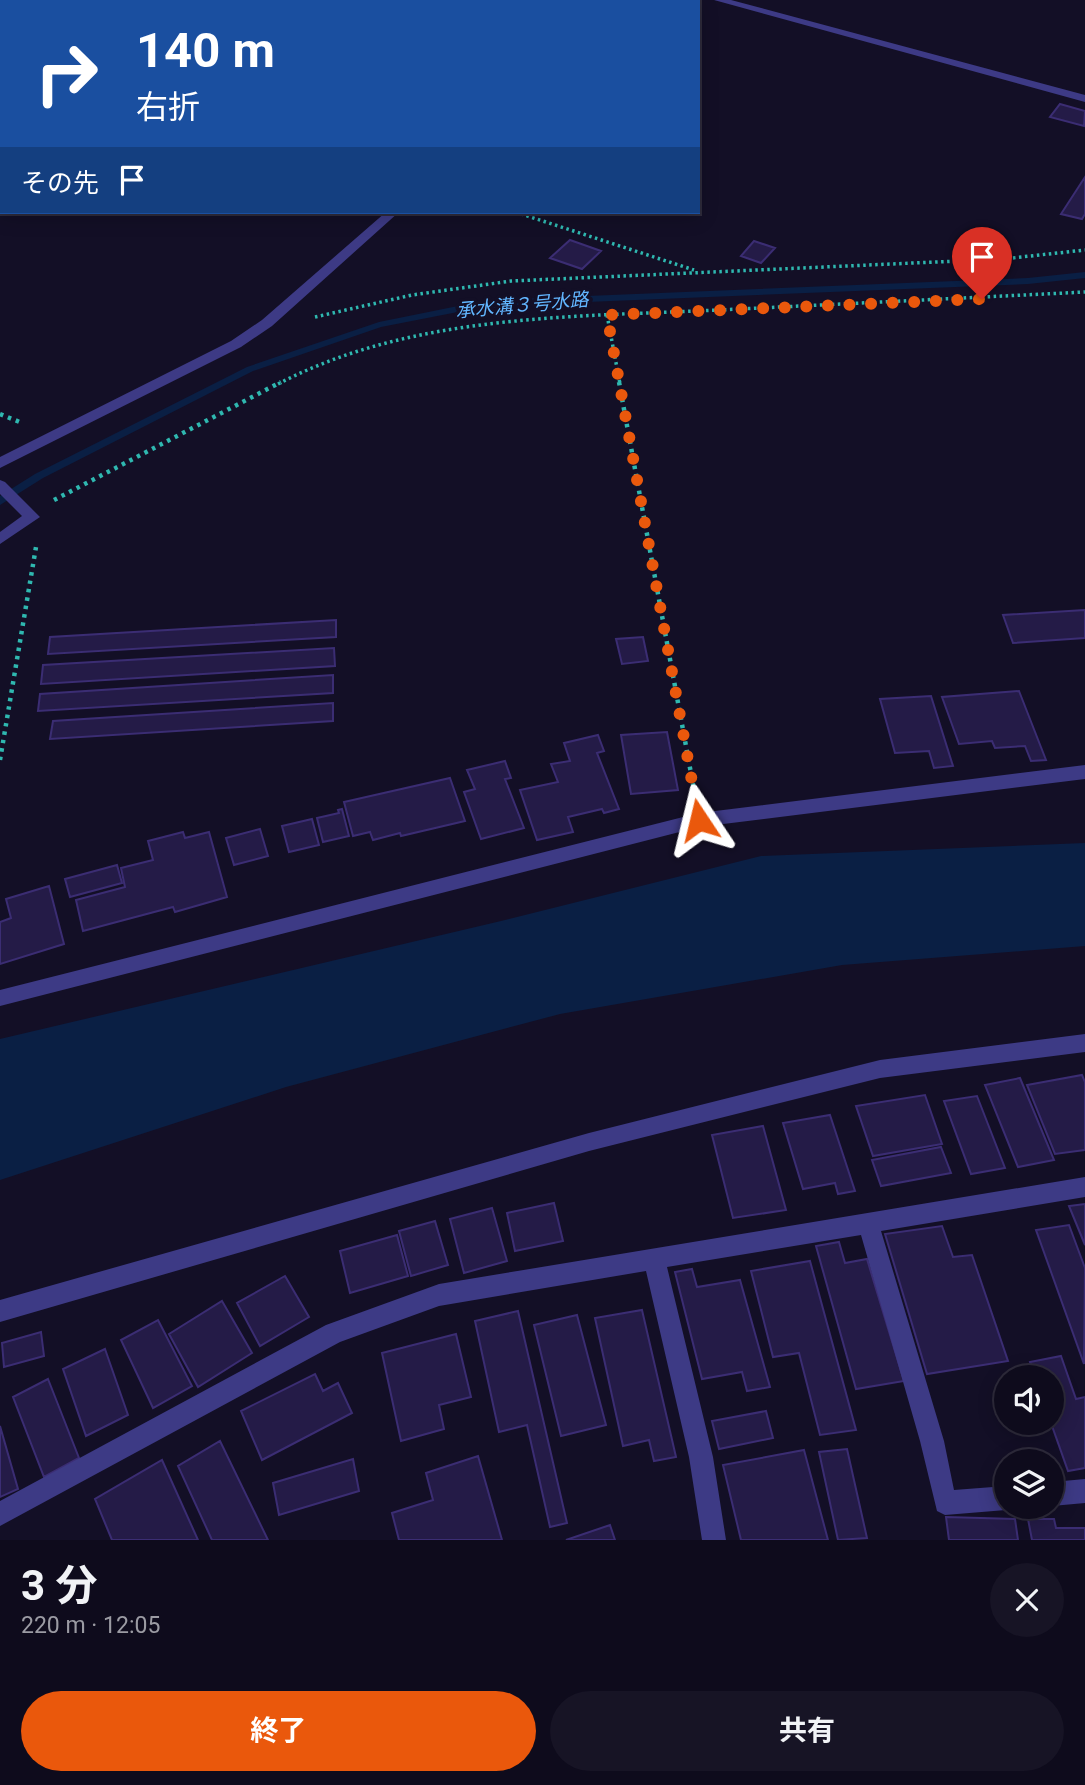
<!DOCTYPE html>
<html lang="ja">
<head>
<meta charset="utf-8">
<style>
  body { margin:0; font-family:Roboto,"Noto Sans JP",sans-serif; background:#171425; color:#f1f3f6; height:100vh; display:flex; flex-direction:column; font-size:26px; white-space:nowrap }
  * { box-sizing:border-box; margin:0 }
  p { font-size:23px; color:#9b9ba3 }
  .icon { flex:none; width:38px; height:38px; fill:none; stroke:currentColor; stroke-width:2; stroke-linecap:round; stroke-linejoin:round }
  .map { position:relative; height:1540px; overflow:hidden }
  .side { display:flex; flex-direction:column; background:#0e0b1c; flex:1 }
  .side>* { flex:none }
  .hud { position:absolute; left:0px; top:0px; width:700px; height:214px; box-shadow:0 4px 18px #0003,0 0 0 2px #2e2b3b; background:#1a4fa0; color:#fff; overflow:hidden }
  .controls { position:absolute; left:994px; top:1365px; display:grid; gap:14px }
  .controls a { display:grid; place-items:center; width:70px; height:70px; border-radius:50%; background:#0e0b1c; box-shadow:0 4px 18px #0003,0 0 0 2px #2e2b3b; font-size:35px }
  .pin { position:absolute; display:grid; place-items:center; width:60px; height:60px; color:#fff; margin:-72px -30px; border-radius:50% 50% 50% 0; rotate:-45deg; box-shadow:0 0 7px #0007 }
  .pin .icon { rotate:45deg }
  .me { position:absolute; width:77px; margin:-38px; rotate:350deg; stroke-linejoin:round; filter:drop-shadow(0 0 5px #0008) }
  .turn { display:flex; align-items:center; gap:24px; height:147px; padding:0 21px; font-size:32px }
  .turn .icon { width:91px; height:91px; stroke-width:2.5 }
  .turn b { display:block; font-size:49px; line-height:60px }
  .then { display:flex; align-items:center; height:66px; padding:0 21px; background:#0003; gap:14px; font-size:26px }
  .round { display:grid; place-items:center; flex:none; width:74px; height:74px; border-radius:37px; background:#171425 }
  .head { display:flex; align-items:center; justify-content:space-between; height:119px; padding:0 21px }
  h1 { font-size:42px; font-weight:700; line-height:52px }
  .action { display:flex; gap:14px; margin-top:auto; padding:14px 21px }
  .action a { flex:1; height:80px; border-radius:42px; background:#ea580c; color:#fff; font-size:28px; font-weight:700; line-height:80px; text-align:center }
  .action a+a { background:#171425; color:#f1f3f6 }
  .map>svg:first-child { display:block }
</style>
</head>
<body>
<div class="map">
<svg width="1085" height="1540" viewBox="0 0 1085 1540">
  <rect width="100%" height="100%" fill="#130f26"/>
  <path fill="#0a1f44" d="M1085,843V946L842,965L560,1014L286,1087L0,1180V1039L501,921L761,856Z"/>
  <g fill="none" stroke-linecap="round" stroke-linejoin="round">
    <path fill="#0a1f44" fill-rule="evenodd" d="M1085,272V278L1028,284L538,304L468,310L381,327L253,371L43,478L0,505V496L35,474L247,367L379,322L468,304L538,298L1028,278Z"/>
  </g>
  <path fill="#241b47" stroke="#3b2d73" stroke-width="2" d="M1060,104L1085,111L1084,126L1050,117Z
    M1085,177V214L1082,219L1061,214Z
    M570,240L601,251L582,269L550,258Z
    M754,241L775,248L761,263L741,256Z
    M1085,610V638L1013,643L1003,615Z
    M336,620V637L48,654L50,637Z
    M643,637L648,661L622,664L616,639Z
    M334,648L335,666L41,684L43,665Z
    M333,675V693L38,711L40,694Z
    M1019,691L1046,760L1031,761L1025,746L995,748L992,741L959,744L942,697Z
    M931,696L953,766L934,768L929,751L895,753L880,699Z
    M333,703V721L50,739L53,721Z
    M667,732L678,790L631,794L621,735Z
    M598,735L604,751L597,753L619,809L604,813L602,809L568,817L573,832L537,840L520,790L558,782L551,764L570,761L564,743Z
    M505,761L511,778L505,779L524,828L481,839L464,792L475,789L467,770Z
    M450,778L465,821L401,836L400,833L373,840L370,832L353,836L344,802Z
    M342,809L349,836L323,842L317,818L339,813L338,810Z
    M312,819L319,845L289,852L282,826Z
    M260,829L268,856L234,865L226,838Z
    M183,832L185,838L209,832L227,897L175,912L173,907L83,931L76,900L125,887L121,868L153,860L148,841Z
    M117,865L122,883L70,897L65,879Z
    M49,886L64,944L0,964V922L11,918L6,899Z
    M1082,1075L1085,1082V1150L1055,1154L1027,1085Z
    M1020,1078L1054,1160L1018,1167L985,1085Z
    M925,1095L942,1144L873,1156L856,1106Z
    M977,1096L1005,1168L971,1174L944,1101Z
    M830,1115L855,1191L838,1194L835,1183L803,1189L783,1123Z
    M763,1126L786,1210L733,1218L712,1135Z
    M941,1147L951,1173L881,1186L872,1160Z
    M554,1203L563,1241L515,1251L507,1213Z
    M1085,1204V1245L1069,1206Z
    M492,1208L507,1261L464,1273L450,1219Z
    M435,1221L448,1265L411,1276L399,1231Z
    M1069,1225L1085,1268L1084,1364L1036,1230Z
    M942,1226L953,1257L972,1255L1008,1361L927,1374L885,1234Z
    M397,1235L408,1276L350,1293L340,1251Z
    M839,1242L845,1263L867,1259L904,1381L856,1389L816,1246Z
    M810,1261L856,1430L820,1435L799,1353L773,1357L751,1271Z
    M692,1269L697,1287L740,1280L770,1387L747,1391L742,1372L702,1379L675,1272Z
    M285,1276L309,1317L260,1346L237,1303Z
    M222,1301L252,1353L198,1387L169,1334Z
    M642,1310L676,1457L654,1461L649,1440L623,1446L595,1318Z
    M518,1311L567,1523L550,1527L527,1425L499,1432L475,1321Z
    M577,1315L606,1425L561,1436L534,1325Z
    M158,1320L192,1386L153,1408L121,1340Z
    M41,1332L44,1356L4,1367L2,1343Z
    M456,1334L471,1397L439,1405L444,1429L401,1441L382,1353Z
    M105,1349L128,1415L86,1436L63,1369Z
    M1061,1356L1076,1399L1085,1397V1468L1068,1471L1051,1423L1052,1377H1035L1030,1362Z
    M315,1374L323,1391L338,1383L352,1413L262,1460L241,1411Z
    M48,1379L79,1458L44,1477L13,1397Z
    M766,1411L773,1438L719,1449L712,1421Z
    M0,1426L18,1489L0,1497Z
    M220,1441L268,1540H212L178,1466Z
    M847,1449L867,1538L838,1540L819,1452Z
    M804,1450L828,1540H741L723,1465Z
    M478,1456L502,1540H399L392,1513L433,1500L426,1473Z
    M353,1459L359,1491L279,1515L273,1483Z
    M162,1460L198,1540H112L95,1499Z
    M946,1517L1015,1519L1018,1540H949Z
    M1028,1519H1054L1056,1528H1085V1540H1032Z
    M610,1525L615,1540H566Z"/>
  <g fill="none" stroke-linecap="round" stroke-linejoin="round">
    <path stroke="#2fb8b0" stroke-width="3.5" stroke-dasharray="2.5 3.5" stroke-linecap="butt" d="M515,212L694,270
      M607,315L620,384
      M315,317L412,295L511,281L1003,259L1085,250
      M278,384C412,314 572,317 719,310C841,304 963,298 1085,292"/>
    <path stroke="#2fb8b0" stroke-width="4.5" stroke-dasharray="3.5 5" stroke-linecap="butt" d="M619,382L695,795
      M0,414L22,423
      M54,500L281,382
      M0,760L36,547"/>
    <path fill="#3d3a85" fill-rule="evenodd" d="M633,0H644L632,2Z
      M714,0H731L1085,95V102Z
      M386,212H399L272,326L241,347L0,468V457L231,341L262,320Z
      M0,480L5,482L40,517L0,544V532L22,516L0,494Z
      M1085,765V779L699,827L0,1006V990L699,813Z
      M1085,1034V1052L880,1078L589,1151L0,1322V1300L589,1133L880,1060Z
      M1085,1177V1197L881,1231L944,1441L954,1490L1006,1486V1507H1014L1006,1510L945,1515L937,1511L920,1441L861,1235L667,1267L713,1457L726,1540H702L689,1457L646,1271L439,1306L340,1342L0,1526V1501L326,1325L439,1284Z
      M1085,1479V1503L1052,1506V1482Z"/>
  </g>
  <g fill="none" stroke-linecap="round" stroke-linejoin="round">
    <path stroke="#ea580c" stroke-width="12" stroke-dasharray="0 21.6" d="M699,820L607,315L982,299"/>
  </g>
  <g text-anchor="middle" dominant-baseline="central" stroke-width="7" stroke-linejoin="round" paint-order="stroke">
    <g font-size="19" font-style="italic" fill="#62b6ff" stroke="#130f26">
      <text transform="translate(522 305) rotate(-5)">承水溝３号水路</text>
    </g>
  </g>
</svg>
<div class="controls">
<a><svg class="icon" aria-label="sound" viewBox="0 0 24 24"><path d="M4 9h4l5-4v14l-5-4H4zM17 9q2 3 0 6"/></svg></a>
<a><svg class="icon" aria-label="layers" viewBox="0 0 24 24"><path d="M12 4l9 5-9 5-9-5zM3 14l9 5 9-5"/></svg></a>
</div>
<div class="pin" style="left:982px;top:299px;background:#d93025"><svg class="icon" aria-label="arrive" viewBox="0 0 24 24"><path d="M6 21V4h12l-3 4 3 4H6"/></svg></div>
<svg class="me" style="left:699px;top:820px" viewBox="-20 -20 40 40"><path d="M0-17L14 15 0 8-14 15z" fill="#ea580c" stroke="#fff" stroke-width="4"/></svg>
<div class="hud">
<div class="turn"><svg class="icon" aria-label="right" viewBox="0 0 24 24"><path d="M7 20v-9h11M14 6l5 5-5 5"/></svg><div><b>140 m</b>右折</div></div>
<div class="then">その先<svg class="icon" aria-label="arrive" viewBox="0 0 24 24"><path d="M6 21V4h12l-3 4 3 4H6"/></svg></div>
</div>
</div>
<section class="side">
<div class="head"><div><h1>3 分</h1><p>220 m · 12:05</p></div><a class="round"><svg class="icon" aria-label="close" viewBox="0 0 24 24"><path d="M6 6l12 12M18 6L6 18"/></svg></a></div>
<div class="action"><a>終了</a><a>共有</a></div>
</section>
</body>
</html>
